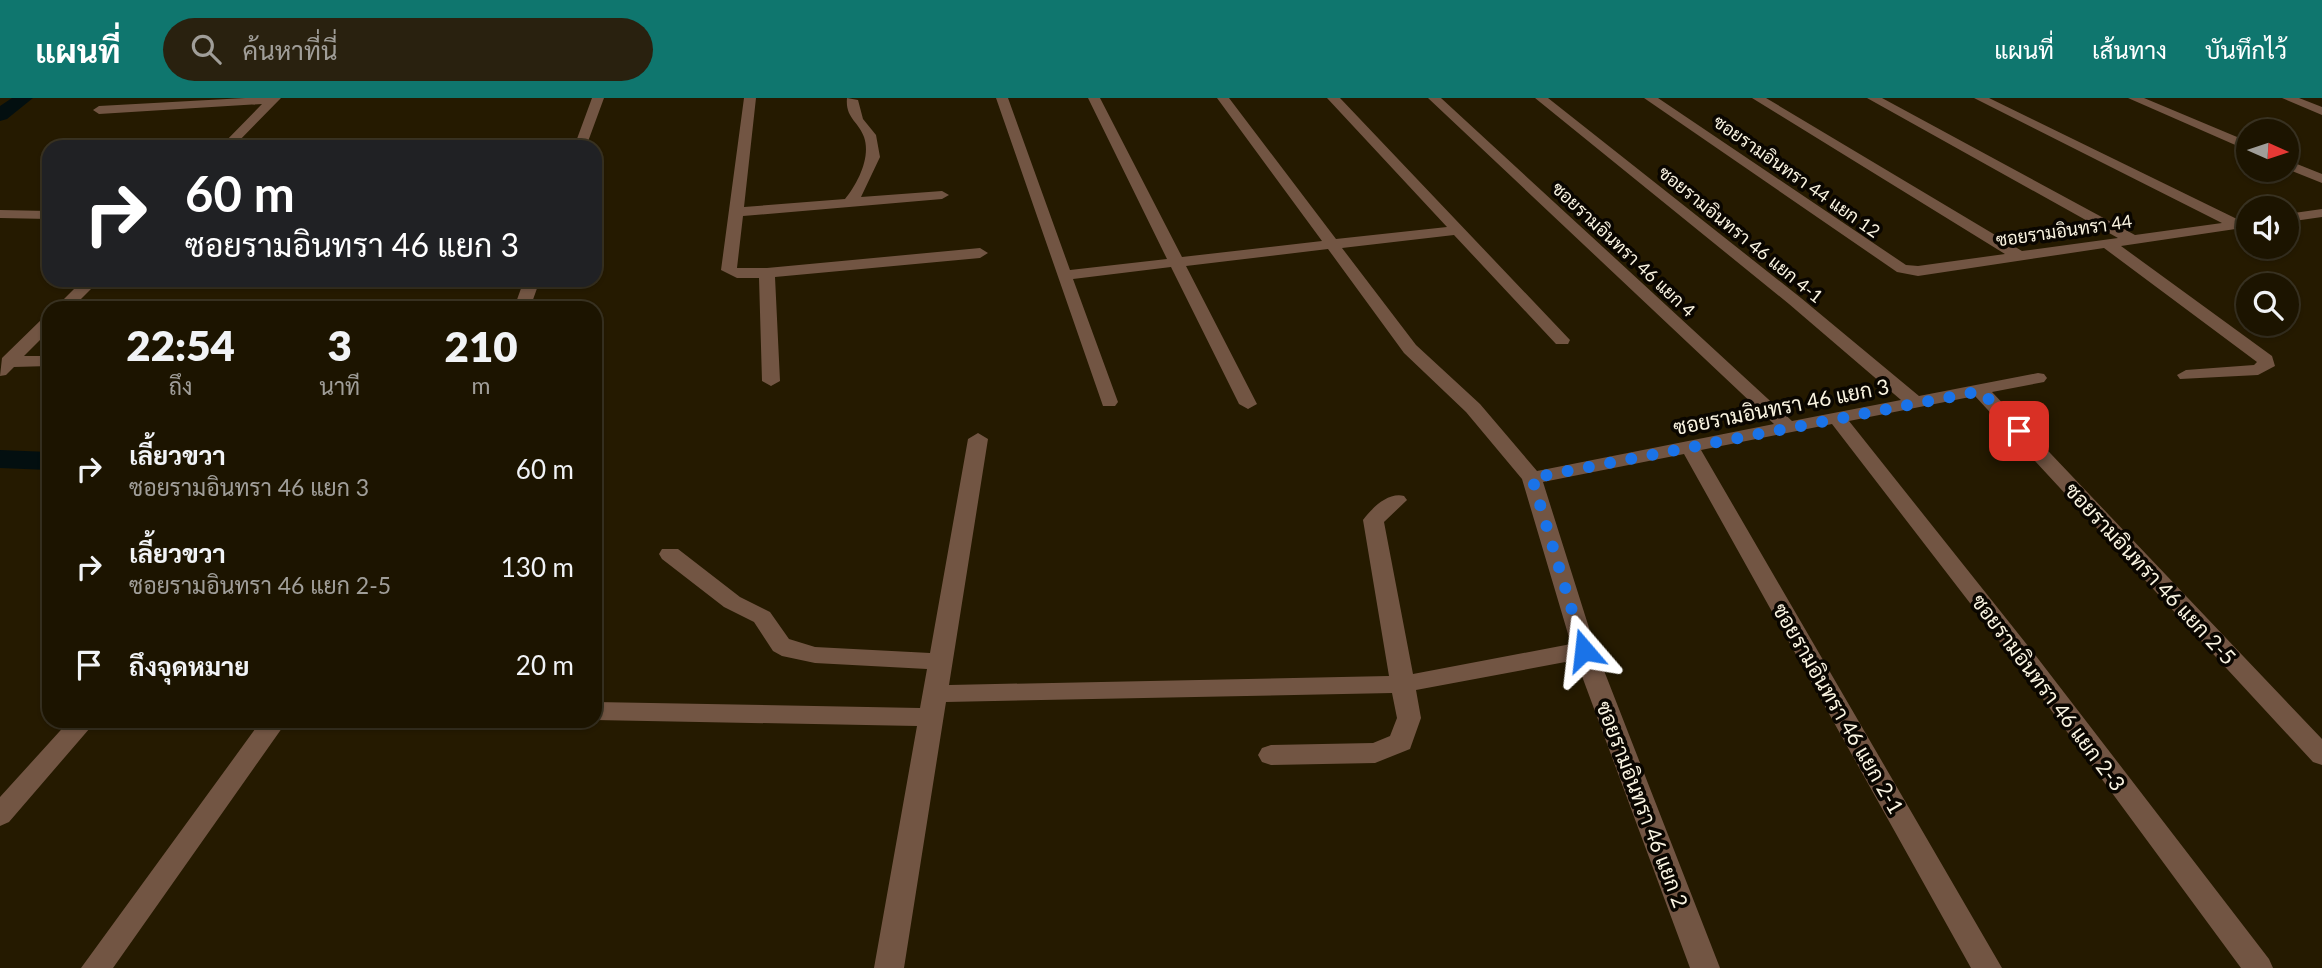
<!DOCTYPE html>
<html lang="th">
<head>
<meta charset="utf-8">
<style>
  body { margin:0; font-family:Lato,Sarabun,sans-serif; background:#29210f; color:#f1f3f6; height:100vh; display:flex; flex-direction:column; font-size:26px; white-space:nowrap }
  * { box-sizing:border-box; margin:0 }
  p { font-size:23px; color:#a09e99 }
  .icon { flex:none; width:38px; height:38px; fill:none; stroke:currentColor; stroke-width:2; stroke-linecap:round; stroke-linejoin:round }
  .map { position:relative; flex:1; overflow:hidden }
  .drawer { position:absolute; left:42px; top:203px; width:560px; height:427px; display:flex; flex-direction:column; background:#1c1400; border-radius:21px; box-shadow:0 2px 5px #0004,0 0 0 2px #3a3322 }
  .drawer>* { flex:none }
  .hud { position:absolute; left:42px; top:42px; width:560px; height:147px; border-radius:21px; box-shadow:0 2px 5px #0004,0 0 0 2px #3a3322; background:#202124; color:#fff; overflow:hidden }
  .needle { width:46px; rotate:93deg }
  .tools { position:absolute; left:2236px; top:21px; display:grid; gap:14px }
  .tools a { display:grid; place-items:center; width:63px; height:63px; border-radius:50%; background:#1c1400; box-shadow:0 2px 5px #0004,0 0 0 2px #3a3322; font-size:35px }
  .pin { position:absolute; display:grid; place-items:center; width:60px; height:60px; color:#fff; margin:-30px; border-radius:14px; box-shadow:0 4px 10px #0006 }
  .me { position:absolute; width:77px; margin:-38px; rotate:343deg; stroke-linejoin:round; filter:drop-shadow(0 0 5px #0008) }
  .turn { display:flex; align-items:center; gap:24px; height:147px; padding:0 28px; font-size:32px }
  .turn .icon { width:91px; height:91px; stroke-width:2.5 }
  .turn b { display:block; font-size:49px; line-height:60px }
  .eta { display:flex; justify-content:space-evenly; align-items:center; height:119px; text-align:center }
  .eta b { font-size:42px; font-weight:800; line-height:49px }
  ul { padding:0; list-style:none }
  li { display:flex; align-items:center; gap:21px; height:98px; padding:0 28px }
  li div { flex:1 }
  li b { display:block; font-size:26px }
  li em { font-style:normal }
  header { display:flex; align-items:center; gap:42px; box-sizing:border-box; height:98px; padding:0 35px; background:#0f766e; color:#fff }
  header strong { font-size:33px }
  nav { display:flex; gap:38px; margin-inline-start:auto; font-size:24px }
  .search { width:490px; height:63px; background:#29210f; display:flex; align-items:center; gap:18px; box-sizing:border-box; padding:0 24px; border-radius:38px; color:#a09e99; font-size:26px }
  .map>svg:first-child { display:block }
</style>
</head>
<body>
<header>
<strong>แผนที่</strong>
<div class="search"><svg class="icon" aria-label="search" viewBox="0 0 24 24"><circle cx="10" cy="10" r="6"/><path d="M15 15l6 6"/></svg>ค้นหาที่นี่</div>
<nav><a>แผนที่</a><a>เส้นทาง</a><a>บันทึกไว้</a></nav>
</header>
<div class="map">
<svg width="2322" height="870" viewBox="0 0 2322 870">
  <rect width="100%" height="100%" fill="#251a00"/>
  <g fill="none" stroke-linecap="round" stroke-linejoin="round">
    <path fill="#030f10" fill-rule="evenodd" d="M12,0H33L7,21L0,23V8Z
      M0,352L49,354V372L0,370Z"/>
    <path fill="#725543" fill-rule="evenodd" d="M245,0H281L233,49H220L262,6L99,16L93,12L99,8Z
      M592,0H604L586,49H574Z
      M744,0H756L744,109L845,101C858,85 871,59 864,39C859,24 845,20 847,0L858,2L863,21L876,37L880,59L861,99L942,93L949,97L942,101L743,118L737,170H767L980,150L988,155L980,160L775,179L780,283L771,288L762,283L759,180H737L721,172Z
      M996,0H1008L1070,172L1167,161L1088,0H1100L1182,159L1322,143L1217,0H1229L1336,141L1447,129L1327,0H1340L1570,242L1568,246H1556L1454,137L1342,150L1416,247L1480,306L1537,373L1774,326L1428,0H1441L1792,323L1901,302L1789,206L1535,0H1548L1801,200L1919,298L2038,275L2044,276L2047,280L2044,284L1992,294L2322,641V667L2313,664L1975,298L1849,323L2036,558L2269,861L2273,870H2241L2020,570L1832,326L1701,352L2002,870H1971L1684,356L1543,384L1596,552L1720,870H1690L1576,562L1416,592L1421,620L1410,651L1375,665L1271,667L1262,664L1258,657L1262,650L1271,647L1373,645L1390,638L1397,620L1392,595L946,604L904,870H874L917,628L595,622V604L920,610L927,571L815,565L782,558L773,553L754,524L724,509L662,461L659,456L662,451H678L740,499L770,514L789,541L815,549L930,555L968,341L978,335L988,341L949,587L1389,578L1363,422C1372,410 1388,394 1404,398L1407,402L1384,424L1413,576L1571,546L1522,381L1466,314L1404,255L1328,151L1186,168L1257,306L1248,311L1239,306L1171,169L1073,181L1118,304L1115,308H1103Z
      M1644,0H1658L1906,167L1918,168L2005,156L1752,0H1766L2022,153L2118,140L1867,0H1882L2135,137L2222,125L1974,0H1989L2239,122L2249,121V129L2121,148L2272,258L2275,268L2258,277L2180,281L2177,277L2186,272L2254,267L2257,264L2104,150L1918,178L1897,174Z
      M2128,0H2144L2249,44V53Z
      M2282,0H2299L2322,9V17Z
      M2287,62L2322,76V85L2287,71Z
      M2322,111V119L2287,124V116Z
      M0,112L49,113V121L0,120Z
      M83,182H100L72,210H55Z
      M524,182H540L530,210H514Z
      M49,219V233L24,258H49V268L14,269L6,277L0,278L2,260L43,220Z
      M69,623H96L9,724L0,728V699Z
      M261,623H287L113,870H81Z"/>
  </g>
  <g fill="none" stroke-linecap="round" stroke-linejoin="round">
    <path stroke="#1a73e8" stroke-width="12" stroke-dasharray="0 21.6" d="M1584,552L1532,380L1981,293L2019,333"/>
  </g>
  <g text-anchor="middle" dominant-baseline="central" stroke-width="7" stroke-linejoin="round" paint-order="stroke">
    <g font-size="18" fill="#faf4e1" stroke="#0a0600">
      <text transform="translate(1797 78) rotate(35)">ซอยรามอินทรา 44 แยก 12</text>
      <text transform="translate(2064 132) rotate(-8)">ซอยรามอินทรา 44</text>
      <text transform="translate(1741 136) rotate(39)">ซอยรามอินทรา 46 แยก 4-1</text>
      <text transform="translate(1624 151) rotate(43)">ซอยรามอินทรา 46 แยก 4</text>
    </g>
    <g font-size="21" fill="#faf4e1" stroke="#0a0600">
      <text transform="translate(1781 308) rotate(-11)">ซอยรามอินทรา 46 แยก 3</text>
      <text transform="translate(2151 475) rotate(47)">ซอยรามอินทรา 46 แยก 2-5</text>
      <text transform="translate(2049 594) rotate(53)">ซอยรามอินทรา 46 แยก 2-3</text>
      <text transform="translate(1839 610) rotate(60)">ซอยรามอินทรา 46 แยก 2-1</text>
      <text transform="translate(1643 706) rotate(69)">ซอยรามอินทรา 46 แยก 2</text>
    </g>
  </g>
</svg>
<div class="tools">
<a><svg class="needle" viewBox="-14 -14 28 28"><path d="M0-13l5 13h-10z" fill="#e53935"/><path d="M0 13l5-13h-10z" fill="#a09e99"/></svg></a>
<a><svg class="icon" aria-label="sound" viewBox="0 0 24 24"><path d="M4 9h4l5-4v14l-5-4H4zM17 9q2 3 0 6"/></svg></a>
<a><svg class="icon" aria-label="search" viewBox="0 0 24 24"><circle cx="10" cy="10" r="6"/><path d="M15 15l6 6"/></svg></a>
</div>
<div class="pin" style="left:2019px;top:333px;background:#d93025"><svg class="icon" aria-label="arrive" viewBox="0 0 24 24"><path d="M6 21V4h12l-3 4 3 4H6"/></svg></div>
<svg class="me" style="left:1584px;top:552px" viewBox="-20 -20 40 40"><path d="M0-17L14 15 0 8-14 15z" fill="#1a73e8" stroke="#fff" stroke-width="4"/></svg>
<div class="hud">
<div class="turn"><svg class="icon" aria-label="right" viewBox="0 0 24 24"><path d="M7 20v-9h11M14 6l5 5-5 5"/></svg><div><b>60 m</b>ซอยรามอินทรา 46 แยก 3</div></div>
</div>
<section class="drawer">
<div class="eta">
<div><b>22:54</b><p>ถึง</p></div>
<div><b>3</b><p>นาที</p></div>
<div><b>210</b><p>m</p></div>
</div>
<ul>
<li><svg class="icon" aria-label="right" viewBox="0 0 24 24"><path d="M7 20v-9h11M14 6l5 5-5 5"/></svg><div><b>เลี้ยวขวา</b><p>ซอยรามอินทรา 46 แยก 3</p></div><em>60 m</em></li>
<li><svg class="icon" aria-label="right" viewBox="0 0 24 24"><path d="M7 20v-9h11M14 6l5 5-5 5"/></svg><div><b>เลี้ยวขวา</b><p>ซอยรามอินทรา 46 แยก 2-5</p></div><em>130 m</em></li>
<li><svg class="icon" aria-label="arrive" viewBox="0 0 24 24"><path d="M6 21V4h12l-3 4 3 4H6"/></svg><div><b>ถึงจุดหมาย</b></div><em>20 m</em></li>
</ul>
</section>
</div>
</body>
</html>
